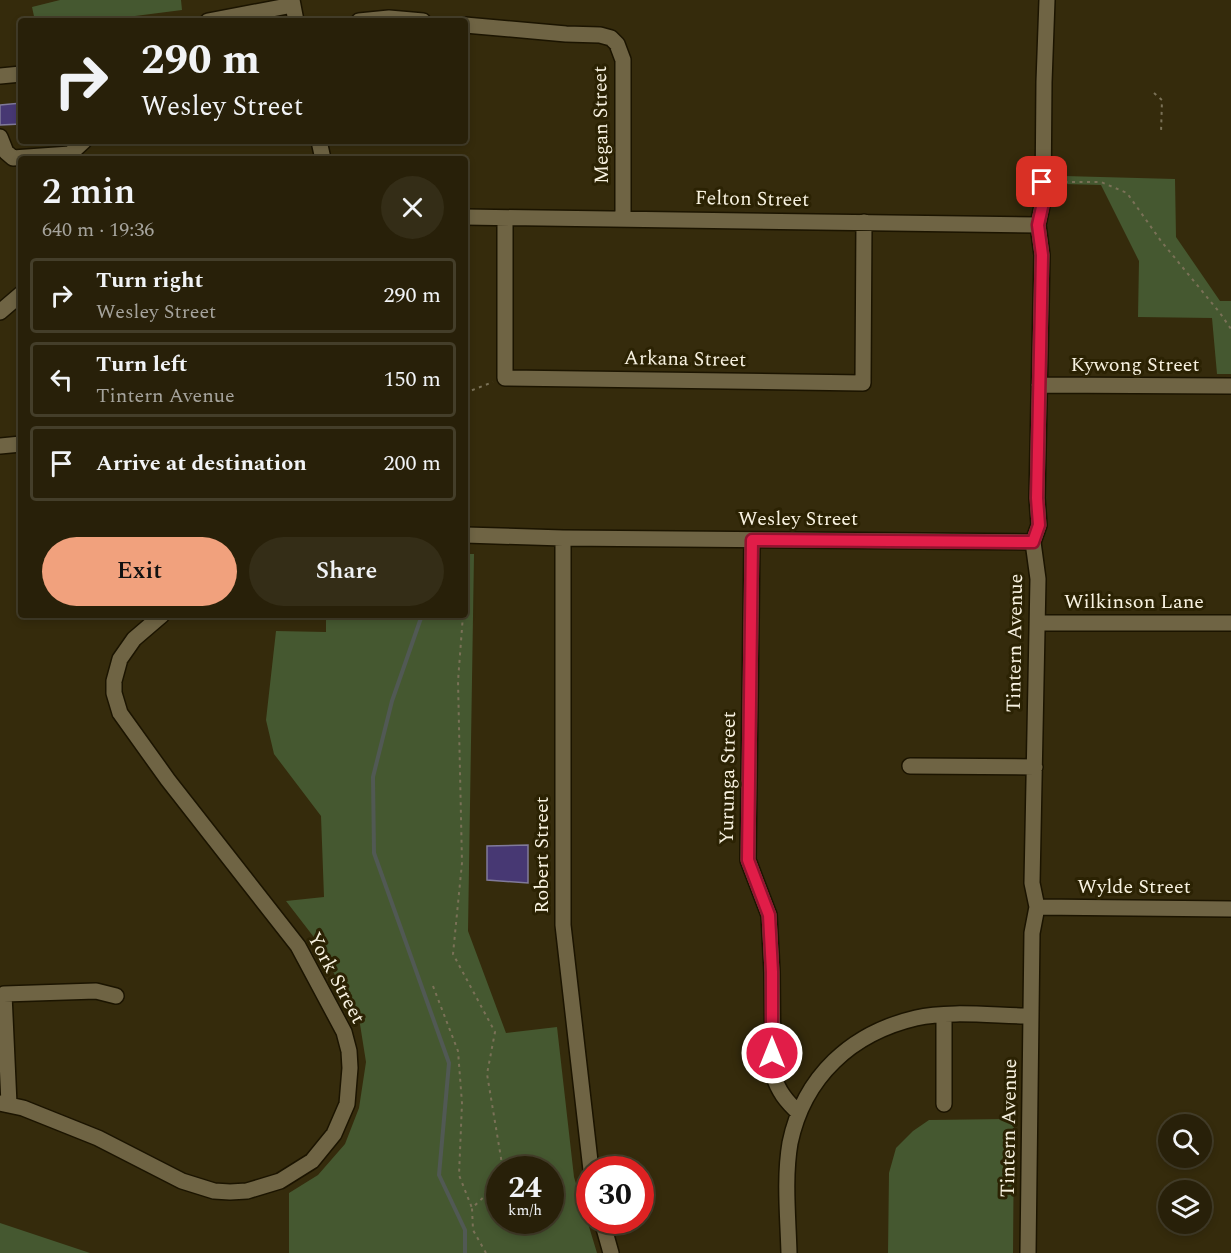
<!DOCTYPE html>
<html lang="en">
<head>
<meta charset="utf-8">
<style>
  body { margin:0; font-family:Spectral,serif; background:#342d17; color:#f1f3f6; height:100vh; display:flex; flex-direction:column; font-size:22px; white-space:nowrap }
  * { box-sizing:border-box; margin:0 }
  p { font-size:20px; color:#a5a39c }
  .icon { flex:none; width:33px; height:33px; fill:none; stroke:currentColor; stroke-width:2; stroke-linecap:round; stroke-linejoin:round }
  .map { position:relative; flex:1; overflow:hidden }
  .side { position:absolute; left:18px; top:156px; width:450px; height:462px; display:flex; flex-direction:column; background:#282009; border-radius:6px; box-shadow:0 3px 9px #0003,0 0 0 2px #443e2a }
  .side>* { flex:none }
  .guide { position:absolute; left:18px; top:18px; width:450px; height:126px; border-radius:6px; box-shadow:0 3px 9px #0003,0 0 0 2px #443e2a; background:#282009; color:#f1f3f6; overflow:hidden }
  .controls { position:absolute; left:1158px; top:1114px; display:grid; gap:12px }
  .controls a { display:grid; place-items:center; width:54px; height:54px; border-radius:50%; background:#282009; box-shadow:0 3px 9px #0003,0 0 0 2px #443e2a; font-size:30px }
  .speed { position:absolute; left:486px; top:1156px; display:flex; gap:12px; font-size:30px; font-weight:700; text-align:center }
  .speed>* { display:grid; place-content:center; width:78px; height:78px; border-radius:50%; background:#282009; box-shadow:0 3px 9px #0003,0 0 0 2px #443e2a; line-height:1 }
  .speed small { font-size:15px; font-weight:400 }
  .speed .limit { border:9px solid #d22; background:#fff; color:#111 }
  .pin { position:absolute; display:grid; place-items:center; width:51px; height:51px; color:#fff; margin:-26px; border-radius:12px; box-shadow:0 3px 9px #0006 }
  .me { position:absolute; width:66px; margin:-33px; rotate:0deg; stroke-linejoin:round; filter:drop-shadow(0 0 4px #0008) }
  .turn { display:flex; align-items:center; gap:21px; height:126px; padding:0 24px; font-size:27px }
  .turn .icon { width:78px; height:78px; stroke-width:2.5 }
  .turn b { display:block; font-size:42px; line-height:51px }
  .round { display:grid; place-items:center; flex:none; width:63px; height:63px; border-radius:32px; background:#342d17 }
  .headline { display:flex; align-items:center; justify-content:space-between; height:102px; padding:0 24px }
  h1 { font-size:36px; font-weight:600; line-height:45px }
  .action { display:flex; gap:12px; margin-top:auto; padding:12px 24px }
  .action a { flex:1; height:69px; border-radius:36px; background:#f1a17d; color:#111; font-size:24px; font-weight:600; line-height:69px; text-align:center }
  .action a+a { background:#342d17; color:#f1f3f6 }
  ul { padding:0; list-style:none }
  li { display:flex; align-items:center; gap:18px; height:75px; margin:0 12px 9px; padding:0 12px; border:3px solid #443e2a; border-radius:6px }
  li div { flex:1 }
  li b { display:block; font-size:22px }
  li em { font-style:normal }
  .map>svg:first-child { display:block }
</style>
</head>
<body>
<div class="map">
<svg width="1231" height="1253" viewBox="0 0 1231 1253">
  <rect width="100%" height="100%" fill="#352b0c"/>
  <path fill="#455830" fill-rule="evenodd" d="M60,0H181L182,10L96,21H35L32,7Z
    M1064,176L1175,179L1176,237L1220,301H1231V374H1217L1212,318L1138,317L1139,261L1101,185L1063,184Z
    M465,554H474L468,931L506,1033L557,1027L574,1177L597,1253H289V1193L318,1175L345,1144L359,1108L366,1062L359,1018L313,936L286,901L324,897L321,816L274,754L266,720L276,631L326,632V615H465ZM500,1170H550V1221H500Z
    M1006,1119L1014,1127L1013,1253H888L889,1173L896,1148L913,1131L929,1120Z
    M0,1223L90,1253H0Z"/>
  <g fill="none" stroke-linecap="round" stroke-linejoin="round">
    <path stroke="#515954" stroke-width="4" d="M422,615L392,701L373,777L374,853L449,1063L439,1175L465,1230V1253"/>
  </g>
  <path fill="#473873" stroke="#807a9a" stroke-width="1.5" d="M21,103V124L0,125V105Z
    M528,845V883L487,880V846Z"/>
  <g fill="none" stroke-linecap="round" stroke-linejoin="round">
    <defs>
      <path id="minor" d="M292,0L296,21
        M208,21L293,5
        M359,21L389,18L423,21
        M465,25L566,34L600,35L611,38L617,44L623,60V219
        M0,76L21,74
        M0,137L6,152L13,158L70,154L84,141
        M319,141L323,159
        M465,217L1038,225
        M505,218V378L863,383L864,222
        M0,312L21,294
        M1039,385L1231,386
        M0,446L21,444
        M465,535L563,538L1033,542
        M563,538V925L591,1170
        M752,540L748,860L769,915L772,972L773,1074C778,1091 786,1101 799,1113
        M1037,623H1231
        M910,766L1035,767
        M1037,907L1231,909
        M0,1103L23,1108L98,1138L182,1181L214,1191L230,1192L247,1191L280,1181L312,1161L334,1134L347,1104L350,1068L349,1051L344,1032L298,946L168,780L120,713L114,693V681L120,659L134,639L162,615
        M9,1104L4,994L96,991L116,996
        M944,1104V1015
        M602,1221L611,1253
        M789,1253C788,1217 784,1178 790,1143C804,1076 852,1033 916,1018C949,1010 997,1016 1031,1016
        M1028,1253L1032,933L1037,907L1032,883L1038,579L1033,542L1039,525L1037,498L1042,255L1038,225L1043,201L1044,82L1047,0"/>
    </defs>
    <use href="#minor" stroke="#1b1400" stroke-width="18"/>
    <path stroke="#7a7157" stroke-width="2" stroke-dasharray="3 4.5" stroke-linecap="butt" d="M1154,93L1162,100L1161,133
      M1057,182H1101L1127,193L1161,241L1220,313L1231,329
      M465,393L493,382
      M463,615L458,681L462,863L453,954L495,1032L487,1074L503,1170
      M433,986L458,1051L462,1103L459,1175L472,1208
      M486,1253L473,1230L472,1208L500,1182"/>
    <use href="#minor" stroke="#6f6444" stroke-width="15"/>
  </g>
  <g fill="none" stroke-linecap="round" stroke-linejoin="round">
    <defs>
      <path id="route" d="M772,1053V972L769,915L748,860L752,540L1033,542L1039,525L1037,498L1042,255L1038,225L1042,207V182"/>
    </defs>
    <use href="#route" stroke="#92132f" stroke-width="15"/>
    <use href="#route" stroke="#e11d48" stroke-width="10"/>
  </g>
  <g text-anchor="middle" dominant-baseline="central" stroke-width="6" stroke-linejoin="round" paint-order="stroke">
    <g font-size="20" fill="#f8f2e1" stroke="#2b2203">
      <text transform="translate(601 125) rotate(-91)">Megan Street</text>
      <text transform="translate(752 199) rotate(1)">Felton Street</text>
      <text transform="translate(685 359) rotate(1)">Arkana Street</text>
      <text x="1135" y="365">Kywong Street</text>
      <text x="798" y="519">Wesley Street</text>
      <text x="1134" y="602">Wilkinson Lane</text>
      <text transform="translate(1015 643) rotate(-89)">Tintern Avenue</text>
      <text transform="translate(728 778) rotate(-89)">Yurunga Street</text>
      <text transform="translate(542 855) rotate(-90)">Robert Street</text>
      <text x="1134" y="887">Wylde Street</text>
      <text transform="translate(336 978) rotate(62)">York Street</text>
      <text transform="translate(1009 1128) rotate(-89)">Tintern Avenue</text>
    </g>
  </g>
</svg>
<div class="controls">
<a><svg class="icon" aria-label="search" viewBox="0 0 24 24"><circle cx="10" cy="10" r="6"/><path d="M15 15l6 6"/></svg></a>
<a><svg class="icon" aria-label="layers" viewBox="0 0 24 24"><path d="M12 4l9 5-9 5-9-5zM3 14l9 5 9-5"/></svg></a>
</div>
<div class="speed"><div>24<small>km/h</small></div><div class="limit">30</div></div>
<div class="pin" style="left:1042px;top:182px;background:#d93025"><svg class="icon" aria-label="arrive" viewBox="0 0 24 24"><path d="M6 21V4h12l-3 4 3 4H6"/></svg></div>
<svg class="me" style="left:772px;top:1053px" viewBox="-20 -20 40 40"><circle r="17" fill="#e11d48" stroke="#fff" stroke-width="3"/><path d="M0-11L8 9 0 5-8 9z" fill="#fff"/></svg>
<div class="guide">
<div class="turn"><svg class="icon" aria-label="right" viewBox="0 0 24 24"><path d="M7 20v-9h11M14 6l5 5-5 5"/></svg><div><b>290 m</b>Wesley Street</div></div>
</div>
<section class="side">
<div class="headline"><div><h1>2 min</h1><p>640 m · 19:36</p></div><a class="round"><svg class="icon" aria-label="close" viewBox="0 0 24 24"><path d="M6 6l12 12M18 6L6 18"/></svg></a></div>
<ul>
<li><svg class="icon" aria-label="right" viewBox="0 0 24 24"><path d="M7 20v-9h11M14 6l5 5-5 5"/></svg><div><b>Turn right</b><p>Wesley Street</p></div><em>290 m</em></li>
<li><svg class="icon" aria-label="left" viewBox="0 0 24 24"><path d="M17 20v-9H6M10 6l-5 5 5 5"/></svg><div><b>Turn left</b><p>Tintern Avenue</p></div><em>150 m</em></li>
<li><svg class="icon" aria-label="arrive" viewBox="0 0 24 24"><path d="M6 21V4h12l-3 4 3 4H6"/></svg><div><b>Arrive at destination</b></div><em>200 m</em></li>
</ul>
<div class="action"><a>Exit</a><a>Share</a></div>
</section>
</div>
</body>
</html>
